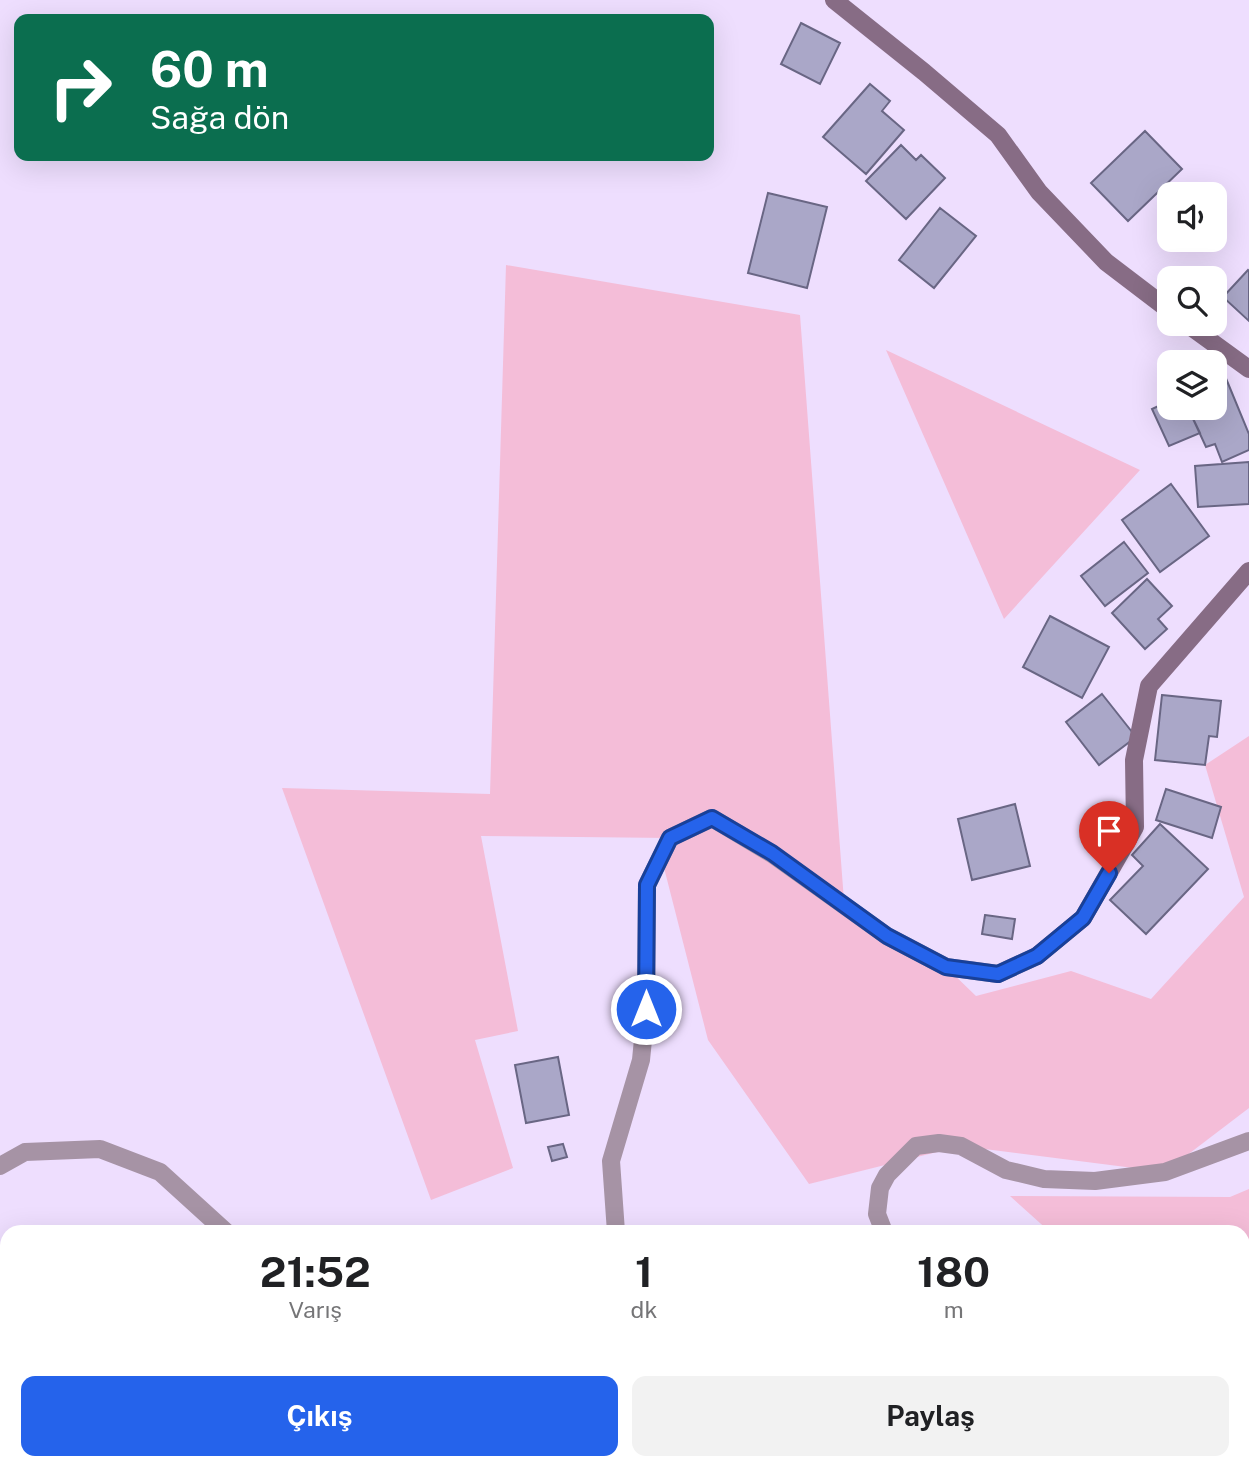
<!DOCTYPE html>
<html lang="tr">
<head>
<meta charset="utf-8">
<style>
  body { margin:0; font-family:"Public Sans",sans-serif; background:#f2f2f2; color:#202124; height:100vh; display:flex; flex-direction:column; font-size:26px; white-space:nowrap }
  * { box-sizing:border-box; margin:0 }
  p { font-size:23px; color:#757577 }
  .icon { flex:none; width:38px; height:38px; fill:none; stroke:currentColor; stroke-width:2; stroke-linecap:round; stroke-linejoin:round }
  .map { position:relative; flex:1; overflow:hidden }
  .sheet { position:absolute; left:0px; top:1225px; width:1250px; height:245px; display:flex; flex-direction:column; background:#fff; border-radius:21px 21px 0 0; box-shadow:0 7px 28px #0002 }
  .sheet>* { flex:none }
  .hud { position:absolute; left:14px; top:14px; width:700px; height:147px; border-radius:14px; box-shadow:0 7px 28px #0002; background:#0b6e4f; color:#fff; overflow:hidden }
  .fabs { position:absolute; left:1157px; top:182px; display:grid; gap:14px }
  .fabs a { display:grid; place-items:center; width:70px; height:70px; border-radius:14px; background:#fff; box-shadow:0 7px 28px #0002; font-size:35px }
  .pin { position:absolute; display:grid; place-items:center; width:60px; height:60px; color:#fff; margin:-72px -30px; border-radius:50% 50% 50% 0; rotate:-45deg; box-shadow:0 0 7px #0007 }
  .pin .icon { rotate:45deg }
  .me { position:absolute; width:77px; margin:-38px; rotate:0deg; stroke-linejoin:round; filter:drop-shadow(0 0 5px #0008) }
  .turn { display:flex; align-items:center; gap:24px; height:147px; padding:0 21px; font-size:32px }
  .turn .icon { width:91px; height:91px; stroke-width:2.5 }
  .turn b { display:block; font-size:49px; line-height:60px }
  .eta { display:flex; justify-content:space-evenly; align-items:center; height:119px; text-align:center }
  .eta b { font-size:42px; font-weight:700; line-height:49px }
  .cta { display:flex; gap:14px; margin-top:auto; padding:14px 21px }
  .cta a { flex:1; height:80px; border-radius:14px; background:#2563eb; color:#fff; font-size:28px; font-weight:700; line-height:80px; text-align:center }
  .cta a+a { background:#f2f2f2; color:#202124 }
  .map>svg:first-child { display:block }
</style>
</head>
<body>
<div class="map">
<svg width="1249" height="1470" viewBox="0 0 1249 1470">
  <rect width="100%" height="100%" fill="#eedefe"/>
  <path fill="#f4bdd8" d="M506,265L800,315L844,901L946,967L976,996L1071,971L1151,999L1244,897L1205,765L1249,736V1108L1165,1172L961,1146L809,1184L708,1040L661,856L679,843L670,838L481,836L518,1031L475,1040L513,1168L431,1200L282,788L490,794Z
    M886,350L1140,470L1004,619Z
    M1249,1189V1365L1242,1362V1232H1050L1010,1196L1230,1197Z
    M1040,1463H1190L1198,1470H1044Z"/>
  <path fill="#aaa7c8" stroke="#696684" stroke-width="2" d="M801,23L840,43L820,84L781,64Z
    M870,84L890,101L882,111L904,130L866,174L823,137Z
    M1145,131L1182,169L1128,221L1091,183Z
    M901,145L916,160L921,155L945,178L906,219L866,181Z
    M768,193L827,207L807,288L748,273Z
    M940,208L976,236L934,288L899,260Z
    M1248,270L1249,271V321L1223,297Z
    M1225,376L1249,434V450L1222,462L1215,444L1206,447L1188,408H1214V381Z
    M1169,401V408H1188L1200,433L1169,446L1152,409Z
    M1249,462V504L1198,507L1195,466Z
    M1171,484L1209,536L1160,572L1122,520Z
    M1124,542L1148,573L1105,606L1081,576Z
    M1147,579L1172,606L1158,619L1167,629L1145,649L1112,613Z
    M1050,616L1109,647L1082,698L1023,667Z
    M1102,694L1136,737L1099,765L1066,722Z
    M1162,695L1221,701L1217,737L1209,736L1205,765L1155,760Z
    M1166,789L1221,807L1212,838L1156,820Z
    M1015,804L1030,866L972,880L958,819Z
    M1160,824L1208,869L1146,934L1110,900L1143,866L1132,855Z
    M985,915L1015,919L1012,939L982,934Z
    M558,1057L569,1115L526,1123L515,1065Z
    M563,1144L567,1157L552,1161L548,1147Z
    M650,1463H682L697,1468V1470H647Z"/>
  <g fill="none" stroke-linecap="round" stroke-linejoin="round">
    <path stroke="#a693a5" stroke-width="18" d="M0,1166L25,1152L100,1149L160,1172L226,1232
      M616,1232L611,1161L641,1060L646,1009L647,885L670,838L712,818L772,854L887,936L946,967L998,974L1037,956
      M884,1232L877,1214L880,1188L887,1175L916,1146L939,1143L961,1146L1006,1170L1044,1179L1095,1181L1165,1172L1249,1141
      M1043,1463L1047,1470"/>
    <path stroke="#876c85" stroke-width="18" d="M834,0L924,72L998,135L1039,192L1106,262L1169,310
      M1187,324L1249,369
      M1037,956L1083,918L1135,827L1134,760L1149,686L1249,571"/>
  </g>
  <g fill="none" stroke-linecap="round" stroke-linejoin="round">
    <defs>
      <path id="route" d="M646,1009L647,885L670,838L712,818L772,853L887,936L946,967L998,974L1037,956L1083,918L1109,873"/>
    </defs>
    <use href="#route" stroke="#184099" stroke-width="18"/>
    <use href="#route" stroke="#2563eb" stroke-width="12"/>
  </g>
</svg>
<div class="fabs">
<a><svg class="icon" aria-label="sound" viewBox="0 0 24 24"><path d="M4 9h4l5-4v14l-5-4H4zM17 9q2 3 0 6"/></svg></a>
<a><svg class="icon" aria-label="search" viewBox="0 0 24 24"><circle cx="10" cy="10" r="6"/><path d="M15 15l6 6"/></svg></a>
<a><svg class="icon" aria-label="layers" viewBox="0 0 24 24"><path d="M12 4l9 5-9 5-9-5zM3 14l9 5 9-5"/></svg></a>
</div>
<div class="pin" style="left:1109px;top:873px;background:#d93025"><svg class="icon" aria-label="arrive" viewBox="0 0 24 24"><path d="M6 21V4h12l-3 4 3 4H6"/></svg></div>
<svg class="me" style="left:646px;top:1009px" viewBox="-20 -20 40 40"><circle r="17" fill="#2563eb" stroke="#fff" stroke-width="3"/><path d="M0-11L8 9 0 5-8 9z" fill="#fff"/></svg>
<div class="hud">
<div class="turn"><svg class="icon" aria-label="right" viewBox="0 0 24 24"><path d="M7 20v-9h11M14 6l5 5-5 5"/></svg><div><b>60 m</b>Sağa dön</div></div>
</div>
<section class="sheet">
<div class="eta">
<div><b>21:52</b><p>Varış</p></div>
<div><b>1</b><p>dk</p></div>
<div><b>180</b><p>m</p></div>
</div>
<div class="cta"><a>Çıkış</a><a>Paylaş</a></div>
</section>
</div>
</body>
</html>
